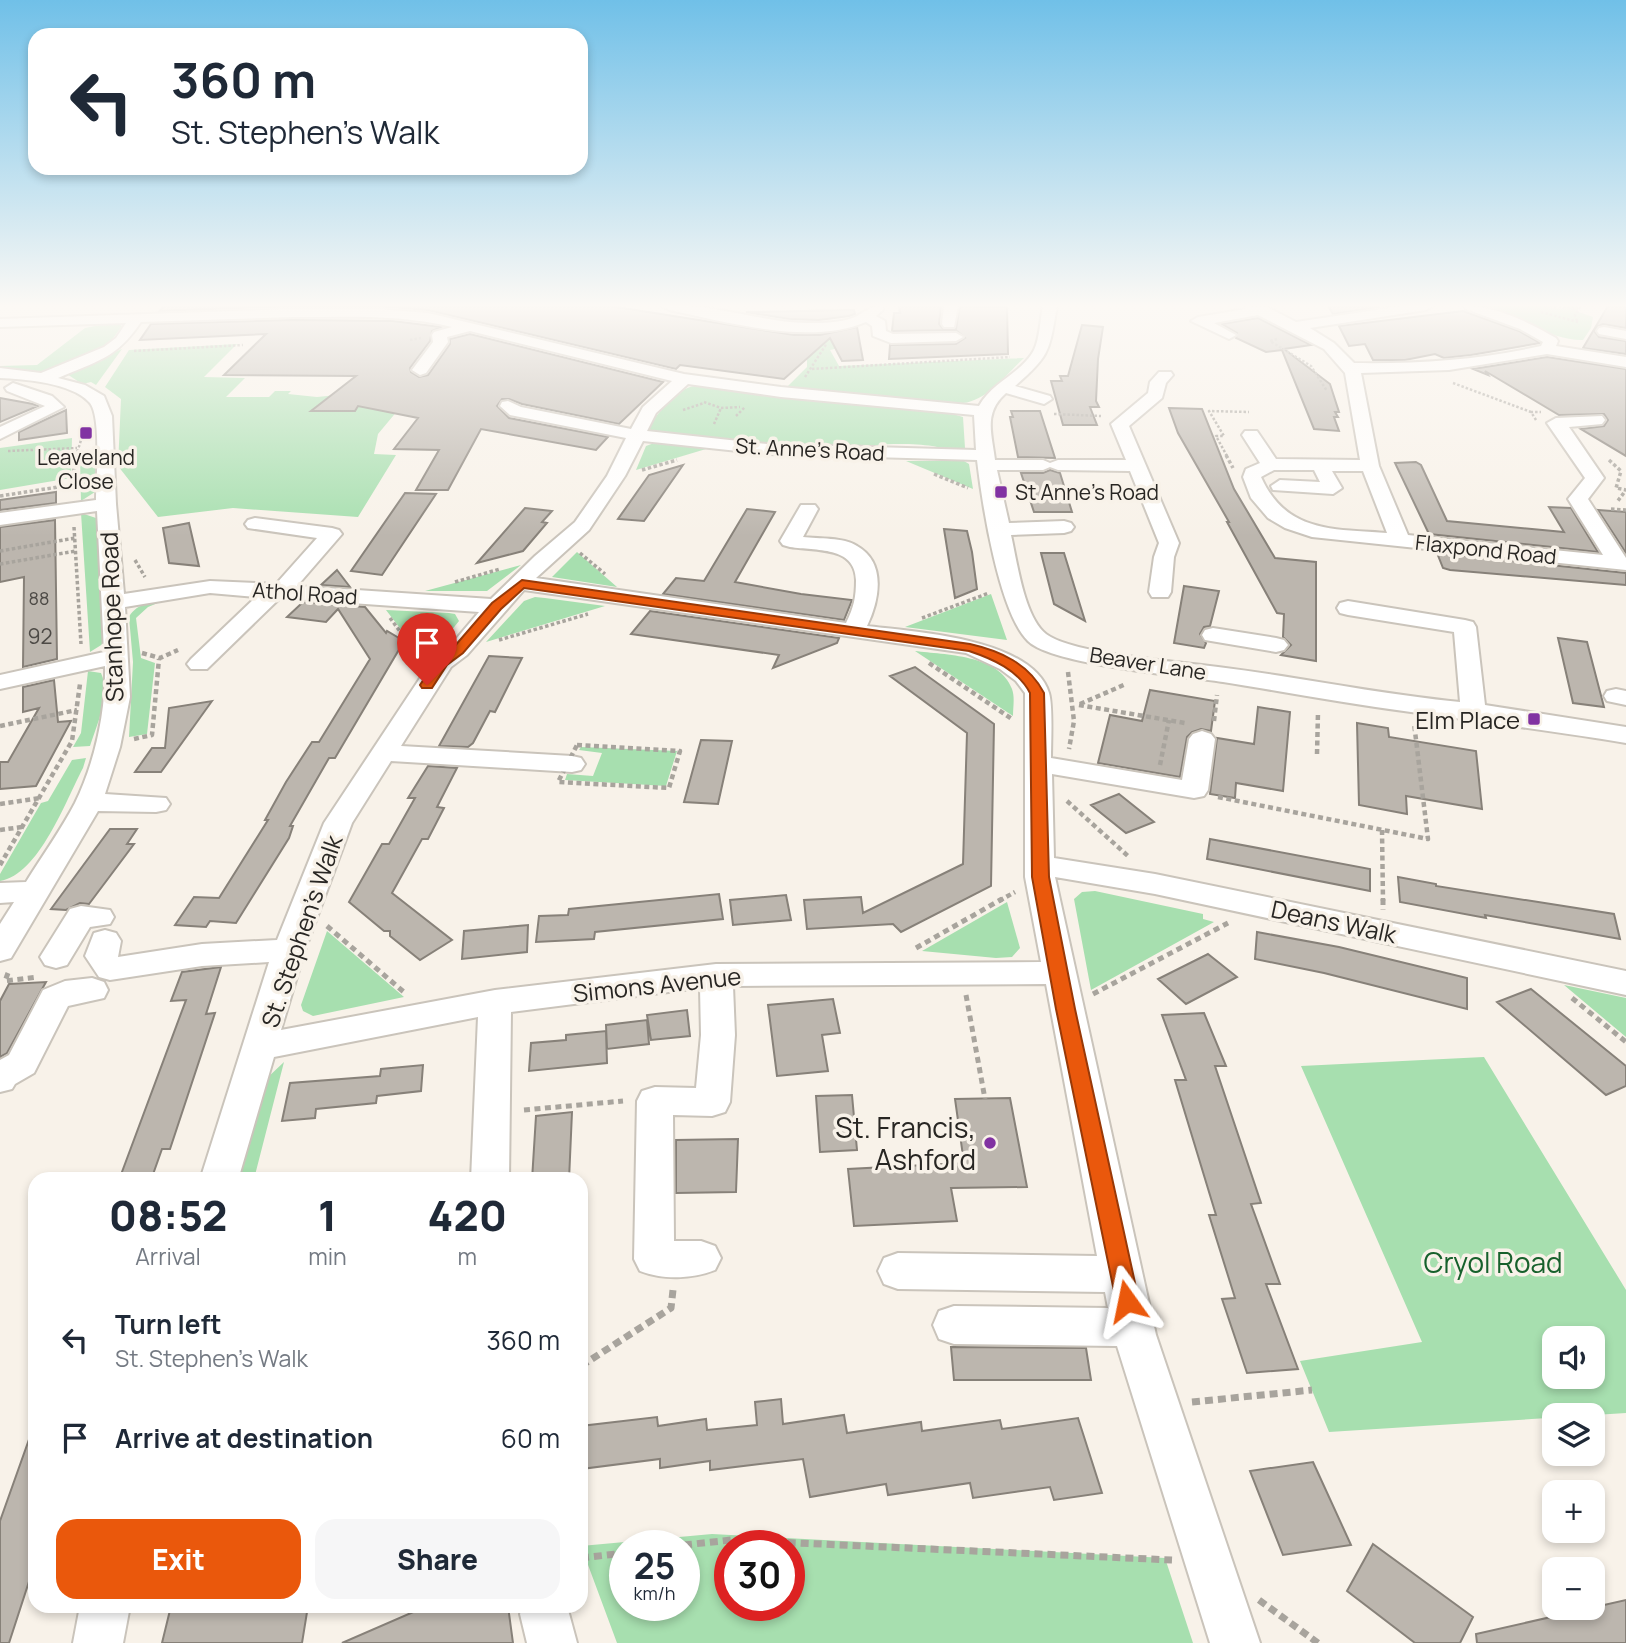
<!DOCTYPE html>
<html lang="en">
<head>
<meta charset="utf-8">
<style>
  body { margin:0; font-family:Manrope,sans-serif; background:#f6f6f7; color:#1f2937; height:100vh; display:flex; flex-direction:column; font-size:26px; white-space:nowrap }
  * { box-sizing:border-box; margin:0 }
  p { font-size:23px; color:#747a83 }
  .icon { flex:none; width:38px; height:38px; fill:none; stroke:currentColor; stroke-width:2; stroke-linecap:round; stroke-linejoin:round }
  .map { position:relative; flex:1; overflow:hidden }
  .drawer { position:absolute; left:28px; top:1172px; width:560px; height:441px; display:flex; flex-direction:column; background:#fff; border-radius:21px; box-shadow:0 4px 10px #0003 }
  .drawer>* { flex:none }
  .guide { position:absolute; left:28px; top:28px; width:560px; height:147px; border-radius:21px; box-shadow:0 4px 10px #0003; background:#fff; color:#1f2937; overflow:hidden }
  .fabs { position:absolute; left:1542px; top:1326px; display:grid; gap:14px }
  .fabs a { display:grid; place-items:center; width:63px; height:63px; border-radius:14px; background:#fff; box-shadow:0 4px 10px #0003; font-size:35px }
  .speed { position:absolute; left:609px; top:1530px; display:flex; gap:14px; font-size:35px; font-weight:700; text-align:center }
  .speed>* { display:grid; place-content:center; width:91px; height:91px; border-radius:50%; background:#fff; box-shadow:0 4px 10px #0003; line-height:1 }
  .speed small { font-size:18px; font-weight:400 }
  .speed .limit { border:10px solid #d22; background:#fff; color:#111 }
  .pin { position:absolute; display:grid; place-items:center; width:60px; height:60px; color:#fff; margin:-72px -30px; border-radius:50% 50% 50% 0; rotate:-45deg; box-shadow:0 0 7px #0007 }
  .pin .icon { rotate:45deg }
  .me { position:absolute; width:77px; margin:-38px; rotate:348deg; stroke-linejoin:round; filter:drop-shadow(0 0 5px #0008) }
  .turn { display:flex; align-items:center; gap:24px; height:147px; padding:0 28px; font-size:32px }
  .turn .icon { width:91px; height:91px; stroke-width:2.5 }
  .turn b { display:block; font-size:49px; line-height:60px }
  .eta { display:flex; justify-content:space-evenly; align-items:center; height:119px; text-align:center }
  .eta b { font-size:42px; font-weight:800; line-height:49px }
  .button { display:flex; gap:14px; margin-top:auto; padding:14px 28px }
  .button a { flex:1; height:80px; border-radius:21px; background:#ea580c; color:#fff; font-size:28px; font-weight:800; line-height:80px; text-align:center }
  .button a+a { background:#f6f6f7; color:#1f2937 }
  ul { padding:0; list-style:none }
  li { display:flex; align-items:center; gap:21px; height:98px; padding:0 28px }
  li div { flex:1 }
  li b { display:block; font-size:26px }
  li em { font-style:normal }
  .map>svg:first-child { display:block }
</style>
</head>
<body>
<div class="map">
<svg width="1626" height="1643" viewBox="0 0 1626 1643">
  <rect width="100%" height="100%" fill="#f8f2e9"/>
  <path fill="#a7dfaf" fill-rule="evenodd" d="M1480,306H1543L1561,309L1564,306H1578L1576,311L1593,317L1591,328L1583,340C1556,341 1508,316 1480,306Z
    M115,322L122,326L109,344L48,372L0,371V366L37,365L85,328Z
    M839,327V348L830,350L839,366L1024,358C1006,374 988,400 963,403L787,387L807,367V358L814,343L809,328Z
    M237,344L204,377L245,378L226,397H269L275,391H291L288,394L317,397L337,395L359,404H403L378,434L374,454L396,455L358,517L233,508L158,517L118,466L121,399L105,387L129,350Z
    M122,349L96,385L91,382L82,384L67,374L73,368Z
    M695,386L953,414L963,417L965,448C952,453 944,448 932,446C911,443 874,443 854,449L758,444L655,433L649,429L650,424C661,411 676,388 695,386Z
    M72,438L71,478L0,490V448Z
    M654,443L706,449L636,470L646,446Z
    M95,452L98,490L81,501L80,456Z
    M906,461H964L969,464L973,489Z
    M81,513L96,518L108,636L106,642L90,652Z
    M577,552L617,587L552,577Z
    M521,565L487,591H425Z
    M991,594L1007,640L905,627Z
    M172,597L148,607L136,618L141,658L155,663L147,734L129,737L133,662L129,617C137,602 157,601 172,597Z
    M535,597L545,598L605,606L486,642L524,601Z
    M386,610L449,613L455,614L459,621L426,662Z
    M915,651C945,655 999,654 1012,689C1015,697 1013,707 1013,716Z
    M88,671L101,673C111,695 97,724 90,746L73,747L81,733Z
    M581,747L677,751L666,786L565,780L567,774L593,776L602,753L579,750Z
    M86,758L83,768C66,800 39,875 0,881V874L41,803L48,801L72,760Z
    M1095,891L1203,914V919L1214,922L1091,990L1074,899L1082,892Z
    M1007,902L1020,948L1012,957L996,958L922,951Z
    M327,931L404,997L313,1016L303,1011L301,1005Z
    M1564,985L1626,998V1037Z
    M1484,1057L1626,1290V1413L1329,1432L1300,1361L1422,1342L1301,1066ZM1554,1339H1592V1377H1554Z
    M284,1062L254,1179L238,1180L266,1079Z
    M712,1534L1165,1558L1193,1643H617L581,1546ZM625,1545H684V1605H625ZM730,1545H789V1605H730Z"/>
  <path fill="#bcb6ae" stroke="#878179" stroke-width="2" d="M164,306H610L794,335H820L857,327L863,360L842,361L830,338L784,379L680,365L676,369L428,310L379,306H292L160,311Z
    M899,306H941L939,324L944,330L956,329L960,306L1007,307L1008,354L889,359L890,345L956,344L965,338L956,330L892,331L894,313H900Z
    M1328,306H1377L1380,307L1333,314Z
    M1608,306H1626V328L1603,324L1597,327L1595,332L1599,337L1626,341V354L1583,348Z
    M854,310L855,314L849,316L819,320L789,319L746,312Z
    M1463,311L1519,331L1540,343L1471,355L1444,358L1435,354L1405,360H1373L1365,344L1349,346L1339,326Z
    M1258,318L1311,345L1284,349L1330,384L1339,412H1335L1338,417H1334L1339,431L1314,429L1282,350L1266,352L1236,338L1237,333L1222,324Z
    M292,320L393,321L441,327L432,331L430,341L410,368L411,372L419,377L428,375L450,344V339L470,334L663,382L619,424L522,404L509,399H502L497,406L509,418L608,437L596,450L481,429L448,490H416L439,450L394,449L418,418L358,406L355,411H311L356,376L224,375L266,334L140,340L151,324Z
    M1082,325L1103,327L1098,359L1096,401L1099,407H1090L1097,425H1063L1051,381H1062L1060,376H1068Z
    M1547,357L1626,369V456L1581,429L1604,426L1608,420L1604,414L1559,415L1485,371L1488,375L1473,369Z
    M0,398L33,404L38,406L0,422Z
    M1169,408L1202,409L1234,489L1275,558L1316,562V661L1281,655L1291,645L1283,637L1284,614L1277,613L1227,522H1229L1178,433Z
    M66,410L67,433L19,440V432Z
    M1011,411H1040L1055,458L1018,457L1010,417H1013Z
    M1416,462L1421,465L1447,521L1564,532L1549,507L1571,508L1598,552L1429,534L1395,463Z
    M683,465L644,521L618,519L649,475Z
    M1050,470L1060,473L1072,512H1034L1021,473H1043Z
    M56,492V503L0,510V500Z
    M405,493L436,494L382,575L351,571Z
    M525,508L552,511L542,522L547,523L523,551L477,563Z
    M747,509L775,512L735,582L801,594L852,600L844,620L663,594L676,578L704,581Z
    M1598,510L1626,512V553Z
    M55,520L57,659L23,667L24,577L0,582V527Z
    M189,523L199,566L169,563L163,528Z
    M944,529L967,531L972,552L977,589L955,598Z
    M1041,553H1064L1085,621L1054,604Z
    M1437,553L1626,573V585L1450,570L1443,568Z
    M337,570L350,587L321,585Z
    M1184,586L1219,591L1210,626L1204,627L1200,634L1206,643L1204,648L1174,643Z
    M303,602L365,607L386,633L387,631L404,641L335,758H329L290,826H293L289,838L236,923L210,921L206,927L175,925L194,897L219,898L268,820H265L286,782L312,742H319L370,659L338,609L326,622L287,617Z
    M650,611L839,638L837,643L773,668L779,655L631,634Z
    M1558,638L1587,642L1604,707L1573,703Z
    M489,656L522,658L495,712L490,711L473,743L468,747L439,746Z
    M915,667L994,724L991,886L901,932L893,924L807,929L804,900L861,897L863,913L963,864L967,733L890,676Z
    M54,680L58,722L71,721L36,786L0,789V762H8L39,708L23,712V687Z
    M1150,690L1215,701L1211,731L1201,729L1192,732L1187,737L1180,777L1098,763L1110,715L1142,721Z
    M212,701L161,772H135L152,748H165L169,708Z
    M1258,707L1290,712L1283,791L1236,783L1235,798L1210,794L1217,738L1254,744Z
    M1357,723L1388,728L1389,737L1476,751L1482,809L1406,796L1407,814L1359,805Z
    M701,740L732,741L718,804L684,802Z
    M428,766L457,768L437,807L444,808L428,839H422L392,893L452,940L420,960L390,936V931H384L349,902L382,844H389L415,798H408Z
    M1119,794L1154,822L1126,833L1091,805Z
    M110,829H137L127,844H134L89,904L80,903L66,910L51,909Z
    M1210,839L1370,869V891L1207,859Z
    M1398,877L1436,884V886L1614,914L1620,939L1485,915L1486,918L1400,902Z
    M719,894L723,919L595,932L594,939L536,942L539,916L568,915L569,909Z
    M786,895L791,920L733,925L730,900Z
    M528,925L527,952L462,959L464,931Z
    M1257,932L1339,947L1467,978V1009L1324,973L1255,959Z
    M1208,954L1237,977L1186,1004L1158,979Z
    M221,967L206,1014L215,1013L170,1149H162L151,1180H119L186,1000L171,1001L182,972Z
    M46,982L7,1053L0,1057V1001L9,984Z
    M1531,989L1626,1066V1086L1606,1095L1497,1002Z
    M833,999L840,1033L822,1035L828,1071L777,1076L768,1005Z
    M687,1010L690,1036L651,1040L647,1015Z
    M1204,1013L1226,1066H1215L1261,1203L1251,1204L1280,1284H1266L1298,1369L1247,1373L1222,1299L1235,1298L1209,1215H1216L1175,1080H1186L1162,1015Z
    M647,1020L649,1044L607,1049L606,1025Z
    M606,1031L607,1063L529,1071L531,1043L566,1040V1035Z
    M423,1065L421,1091L377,1096L376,1103L316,1109L315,1118L282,1121L290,1083L380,1076L381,1069Z
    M852,1095L857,1150L820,1152L816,1096Z
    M1010,1098L1027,1187L951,1188L957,1221L854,1226L848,1169L964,1163L955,1099Z
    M572,1112L569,1180H532L536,1116Z
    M738,1139L736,1192L676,1193V1140Z
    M951,1347L1086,1348L1091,1380H954Z
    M781,1399L783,1424L844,1415L847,1433L921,1422L922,1431L1000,1420L1002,1429L1078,1418L1102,1493L1054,1500L1050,1487L973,1498L970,1483L888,1495L886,1484L810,1497L803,1459L710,1470V1461L660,1468V1459L581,1469V1426L657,1417L658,1426L706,1419L707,1430L757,1425L755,1402Z
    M32,1431H35V1563L9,1643H0V1521Z
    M1313,1462L1351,1545L1283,1555L1250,1471Z
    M1373,1544L1473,1617L1460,1643H1415L1347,1591Z
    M1626,1600V1643H1477L1476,1634Z
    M171,1606H308L302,1643H162Z
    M427,1606H508L513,1643H342Z"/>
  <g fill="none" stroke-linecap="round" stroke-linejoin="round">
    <defs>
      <path id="minor" d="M662,306C710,302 758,322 807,323C822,323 841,323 855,317C867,311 869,306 883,306V310L876,316L885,321L886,331L893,334L956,333L963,337L956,341L891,343L873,336L872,326L866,322C810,346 727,322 669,310Z
        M944,306H958L954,327H944L942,324Z
        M1043,306H1057C1049,351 1051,355 1015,386L1050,396L1052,399L1044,404L1006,393C983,413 992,434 995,460H1043L1050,463L1058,460H1126L1111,424L1148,393L1150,382L1159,372H1171L1173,375L1166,383L1162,398L1129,426L1179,543L1174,557L1171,592L1168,597H1152L1149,592L1154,557L1159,543L1130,471L1058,470L1050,467L1043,470H997L1009,523L1064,521L1071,523L1074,527L1071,531L1064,533L1011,535C1017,561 1024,617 1046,634C1072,654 1181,662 1218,667C1299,677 1378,694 1460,702L1454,632L1348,615L1340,613L1337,608L1340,603L1348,601L1465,620L1473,622L1476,627L1485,705L1626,727V743C1554,731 1483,722 1411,712C1348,704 1286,692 1223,682C1185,676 1052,665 1028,641C999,613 982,503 977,460L767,454L643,441L625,476L589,530L536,578L846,623C854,607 856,597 856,580C855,546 816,551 790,547L783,545L780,541L801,505H815L818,509L803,537C818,539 844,537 857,546C887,563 879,601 867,626C915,632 1032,638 1049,693C1053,706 1051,743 1051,758L1182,780L1189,739L1193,734L1202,731L1211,734L1215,739L1208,790L1204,796L1194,798L1052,774L1054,858L1155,874L1626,971V995L1155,894L1055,877L1156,1335L1260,1643H1210L1117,1346L954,1344L939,1339L933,1325L939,1311L954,1306L1108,1308L1105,1292L898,1289L884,1284L878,1271L884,1258L898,1253L1097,1256L1046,984L733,986L735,1035L730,1102L725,1112L712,1116L673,1115L674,1241H701L715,1246L721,1258L715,1270C692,1279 663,1280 640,1271L634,1259L637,1101L642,1091L655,1087L696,1088L701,1035L700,988L511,1012L509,1180H471L478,1017L274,1057L238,1180H200L269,962L202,966L110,980L99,977L85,956L94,933L105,930L116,933L121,941L118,957L202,944L277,940L324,823L434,657L451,645L479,612L280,598L207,669H191L187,664L191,659L256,597L210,593L125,607L130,697L120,747L105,794L166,798L170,804L166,810L156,812L98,811L11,958L0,961V924L14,902L0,903V883L26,882C42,856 61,830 75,803C95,762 106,711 105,666L0,689V675L104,652L97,511L0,525V513L96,500C96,480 102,414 89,402C72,383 24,379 0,378V368L41,373L104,347L116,338L126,323L0,327V319L292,309H379L428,313L684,374L781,387L979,406C992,382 1022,373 1034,350C1040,338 1040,319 1043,306ZM292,317C346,317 400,314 452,327L434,332L432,335L433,342L412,370L420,375L426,373L448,342L447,337L470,331L672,381L643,407L631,429L521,407L508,401L502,402L500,406L510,415L626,438L607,476L575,522L535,556L491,599L297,586L342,534L339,530L332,528L255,518L248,520L245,524L248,528L317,538L276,584L210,581L124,594L116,504L112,416L104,396L85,385L58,378C97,361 116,359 141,322ZM688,384L781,397L974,415L976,450L767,444L647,431L656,413ZM524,590L966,653L1000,669L1016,681L1025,693V877L1041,962L716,964L495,990L281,1030L305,950L352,823L391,761L572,772L581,770L585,764L581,758L572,756L401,746L451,667L467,655Z
        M1244,306L1267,307L1296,322L1402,306H1433L1426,310L1310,328L1334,343L1354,363C1417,364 1479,360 1541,346L1543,342L1520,329L1466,309L1464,306C1497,306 1528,322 1556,338L1558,341L1556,346L1626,357V367L1547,354L1449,370L1361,373L1379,466L1408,535L1603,555L1568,499L1585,478L1547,423L1556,418L1602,416L1605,420L1602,424L1569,427L1604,478L1588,499L1626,558V570L1312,537L1285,528L1268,518L1251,498L1243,477L1246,469L1260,463L1242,435L1245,431H1257L1276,459L1360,460L1345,373L1324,349L1258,315L1214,323L1236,335L1229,339L1191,321L1198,317L1246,309ZM1274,470H1314L1320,482L1280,480L1271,486L1273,490L1333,494L1342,488L1332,471H1363L1387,533C1334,529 1286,533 1261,477Z
        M1604,327L1626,331V339L1599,334L1597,331L1599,328Z
        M13,383L52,396L64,407L0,439V427L45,406L7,391L5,388Z
        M1213,628L1276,638L1284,640L1288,645L1284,650L1276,652L1205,640L1202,635L1205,630Z
        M1616,689L1626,691V705L1607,701L1604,696L1607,691Z
        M81,906L110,910L114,917L110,924L90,927L67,965L56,968L45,965L40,957L70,909Z
        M92,978L104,982L108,990L104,998L68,1006L34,1073L15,1084L12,1089L0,1092V1060L9,1055L43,990L65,981Z
        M80,1606H130L123,1643H73Z
        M523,1606H567L577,1643H527L520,1614Z"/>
    </defs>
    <use href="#minor" stroke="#cac4bb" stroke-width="4"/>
    <path stroke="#a8a49d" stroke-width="2.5" stroke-dasharray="2.5 2" stroke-linecap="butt" d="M1545,306L1578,309
      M1541,312L1578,322
      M1577,321L1575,315L1581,306
      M1277,339L1270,341L1311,366L1327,391
      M410,340L421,338
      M134,351L243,345
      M812,369L1010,357
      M805,377L827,343
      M1453,383L1531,412
      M704,402L721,408L740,407
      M683,410L704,403
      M1054,414L1101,416
      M736,416L745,407
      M1536,420L1531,412H1541
      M714,424L721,408
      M8,451L77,448
      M76,456L82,437
      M1227,456L1216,436H1224L1209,411L1249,412"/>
    <path stroke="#a8a49d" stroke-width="3.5" stroke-dasharray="3.5 2.5" stroke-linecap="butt" d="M1226,455L1233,468
      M1609,460L1621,471L1616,488L1626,490L1617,502
      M642,470L677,460
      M934,474L968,488
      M71,490L76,455
      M0,496L71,485
      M1611,509L1626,510
      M74,527L81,644
      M0,551L75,538
      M580,553L605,574
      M135,560L145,577
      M0,564L76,551
      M455,582L500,569
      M390,618L414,650
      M922,618L989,593
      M499,640L588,614"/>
    <path stroke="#a8a49d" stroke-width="4.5" stroke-dasharray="5 3.5" stroke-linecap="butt" d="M413,649L418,656
      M142,653L160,658L178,650
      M929,663L1012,719
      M1068,672L1074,721L1069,749
      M1080,704L1126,684
      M1079,705L1185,723
      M1214,721L1217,695
      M0,726L77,710
      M134,739L152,735L159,659
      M577,745L680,751L669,788L558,782Z
      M1317,754L1318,712
      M1160,765L1169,720
      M1218,797L1428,839L1414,723
      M1067,801L1128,856
      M0,804L40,798
      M0,830L22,827
      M1382,830L1383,901
      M0,865L72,741L80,684
      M999,901L1015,892"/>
    <path stroke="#a8a49d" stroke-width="5" stroke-dasharray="6 4.5" stroke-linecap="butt" d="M1383,899V910
      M327,926L405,993
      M916,948L1002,899
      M8,973L5,981L37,977
      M1093,994L1228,923
      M966,995L985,1099
      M1572,998L1626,1042
      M524,1110L623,1101"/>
    <path stroke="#a8a49d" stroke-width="7" stroke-dasharray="8 5" stroke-linecap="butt" d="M581,1366L671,1308L673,1290
      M1192,1402L1312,1390
      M684,1545L731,1540L1172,1560
      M581,1558L625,1553
      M1259,1600L1318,1643"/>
    <use href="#minor" fill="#fff" fill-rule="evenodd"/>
  </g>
  <linearGradient id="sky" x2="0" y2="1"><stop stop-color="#70c0e8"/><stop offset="0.57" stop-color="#fcf9f5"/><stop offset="1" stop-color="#fcf9f5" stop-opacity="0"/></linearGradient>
  <rect width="1626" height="536" fill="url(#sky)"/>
  <path fill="#ea580c" stroke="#983908" stroke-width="2" d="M522,580L970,644C1001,651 1029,664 1044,693L1049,877L1075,1009L1139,1301L1135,1308L1127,1311L1119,1308L1116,1301L1056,1009L1032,877L1030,693C1018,670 993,659 969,651L524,588L501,609L463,653L447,665L432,688H422L420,685L437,659L454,647L492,603Z"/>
  <g fill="#8132a2" stroke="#f8f2e9" stroke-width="2.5">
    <rect x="79" y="426" width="14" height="14" rx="3.5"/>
    <rect x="994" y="485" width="14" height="14" rx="3.5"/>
    <rect x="1527" y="712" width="14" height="14" rx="3.5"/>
    <circle cx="990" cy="1143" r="7"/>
  </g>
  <g text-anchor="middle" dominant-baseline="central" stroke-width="7" stroke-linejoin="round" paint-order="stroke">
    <g font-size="18" fill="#4d4a46">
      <text x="39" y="598">88</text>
    </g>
    <g font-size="21" fill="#282623" stroke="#f8f2e9">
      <text transform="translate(810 449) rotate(3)">St. Anne's Road</text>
      <text transform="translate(1486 549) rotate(6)">Flaxpond Road</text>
      <text transform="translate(305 593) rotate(4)">Athol Road</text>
      <text transform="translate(1148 663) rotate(9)">Beaver Lane</text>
    </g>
    <g font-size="21" fill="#282623" stroke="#f8f2e9">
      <text x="86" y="457">Leaveland<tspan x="86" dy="24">Close</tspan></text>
      <text x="1015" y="492" text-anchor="start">St Anne's Road</text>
    </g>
    <g font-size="21" fill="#4d4a46">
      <text x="40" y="636">92</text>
    </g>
    <g font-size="24" fill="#282623" stroke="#f8f2e9">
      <text transform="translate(111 617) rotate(-92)">Stanhope Road</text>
      <text transform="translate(1334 921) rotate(12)">Deans Walk</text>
      <text transform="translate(301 931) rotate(-71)">St. Stephen's Walk</text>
      <text transform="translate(657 984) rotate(-6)">Simons Avenue</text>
    </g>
    <g font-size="24" fill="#282623" stroke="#f8f2e9" text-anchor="end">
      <text x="1520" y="719">Elm Place</text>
    </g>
    <g font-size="28" fill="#282623" stroke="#f8f2e9" text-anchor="end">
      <text x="976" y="1127">St. Francis,<tspan x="976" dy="32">Ashford</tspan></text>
    </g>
    <g font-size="28" fill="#17612c" stroke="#f8f2e9">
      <text x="1493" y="1262">Cryol Road</text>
    </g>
  </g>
</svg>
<div class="fabs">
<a><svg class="icon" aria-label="sound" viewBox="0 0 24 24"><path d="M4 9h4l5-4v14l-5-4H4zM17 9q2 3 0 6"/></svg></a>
<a><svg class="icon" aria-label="layers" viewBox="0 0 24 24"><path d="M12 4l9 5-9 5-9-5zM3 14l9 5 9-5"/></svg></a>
<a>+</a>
<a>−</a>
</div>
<div class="speed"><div>25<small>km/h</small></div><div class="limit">30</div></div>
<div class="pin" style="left:427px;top:685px;background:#d93025"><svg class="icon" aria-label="arrive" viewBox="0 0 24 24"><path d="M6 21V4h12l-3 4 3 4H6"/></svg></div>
<svg class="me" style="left:1127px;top:1301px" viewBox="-20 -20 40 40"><path d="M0-17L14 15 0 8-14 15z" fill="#ea580c" stroke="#fff" stroke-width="4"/></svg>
<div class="guide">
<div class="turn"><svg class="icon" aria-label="left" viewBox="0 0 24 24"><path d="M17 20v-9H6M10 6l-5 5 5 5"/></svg><div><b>360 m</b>St. Stephen's Walk</div></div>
</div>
<section class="drawer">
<div class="eta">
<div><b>08:52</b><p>Arrival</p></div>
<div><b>1</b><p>min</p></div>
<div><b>420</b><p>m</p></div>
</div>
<ul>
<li><svg class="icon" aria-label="left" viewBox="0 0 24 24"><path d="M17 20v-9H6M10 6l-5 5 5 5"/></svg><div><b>Turn left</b><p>St. Stephen's Walk</p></div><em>360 m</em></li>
<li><svg class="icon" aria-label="arrive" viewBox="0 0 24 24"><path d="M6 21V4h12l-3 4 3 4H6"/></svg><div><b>Arrive at destination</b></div><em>60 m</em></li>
</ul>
<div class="button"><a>Exit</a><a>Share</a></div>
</section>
</div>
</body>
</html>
